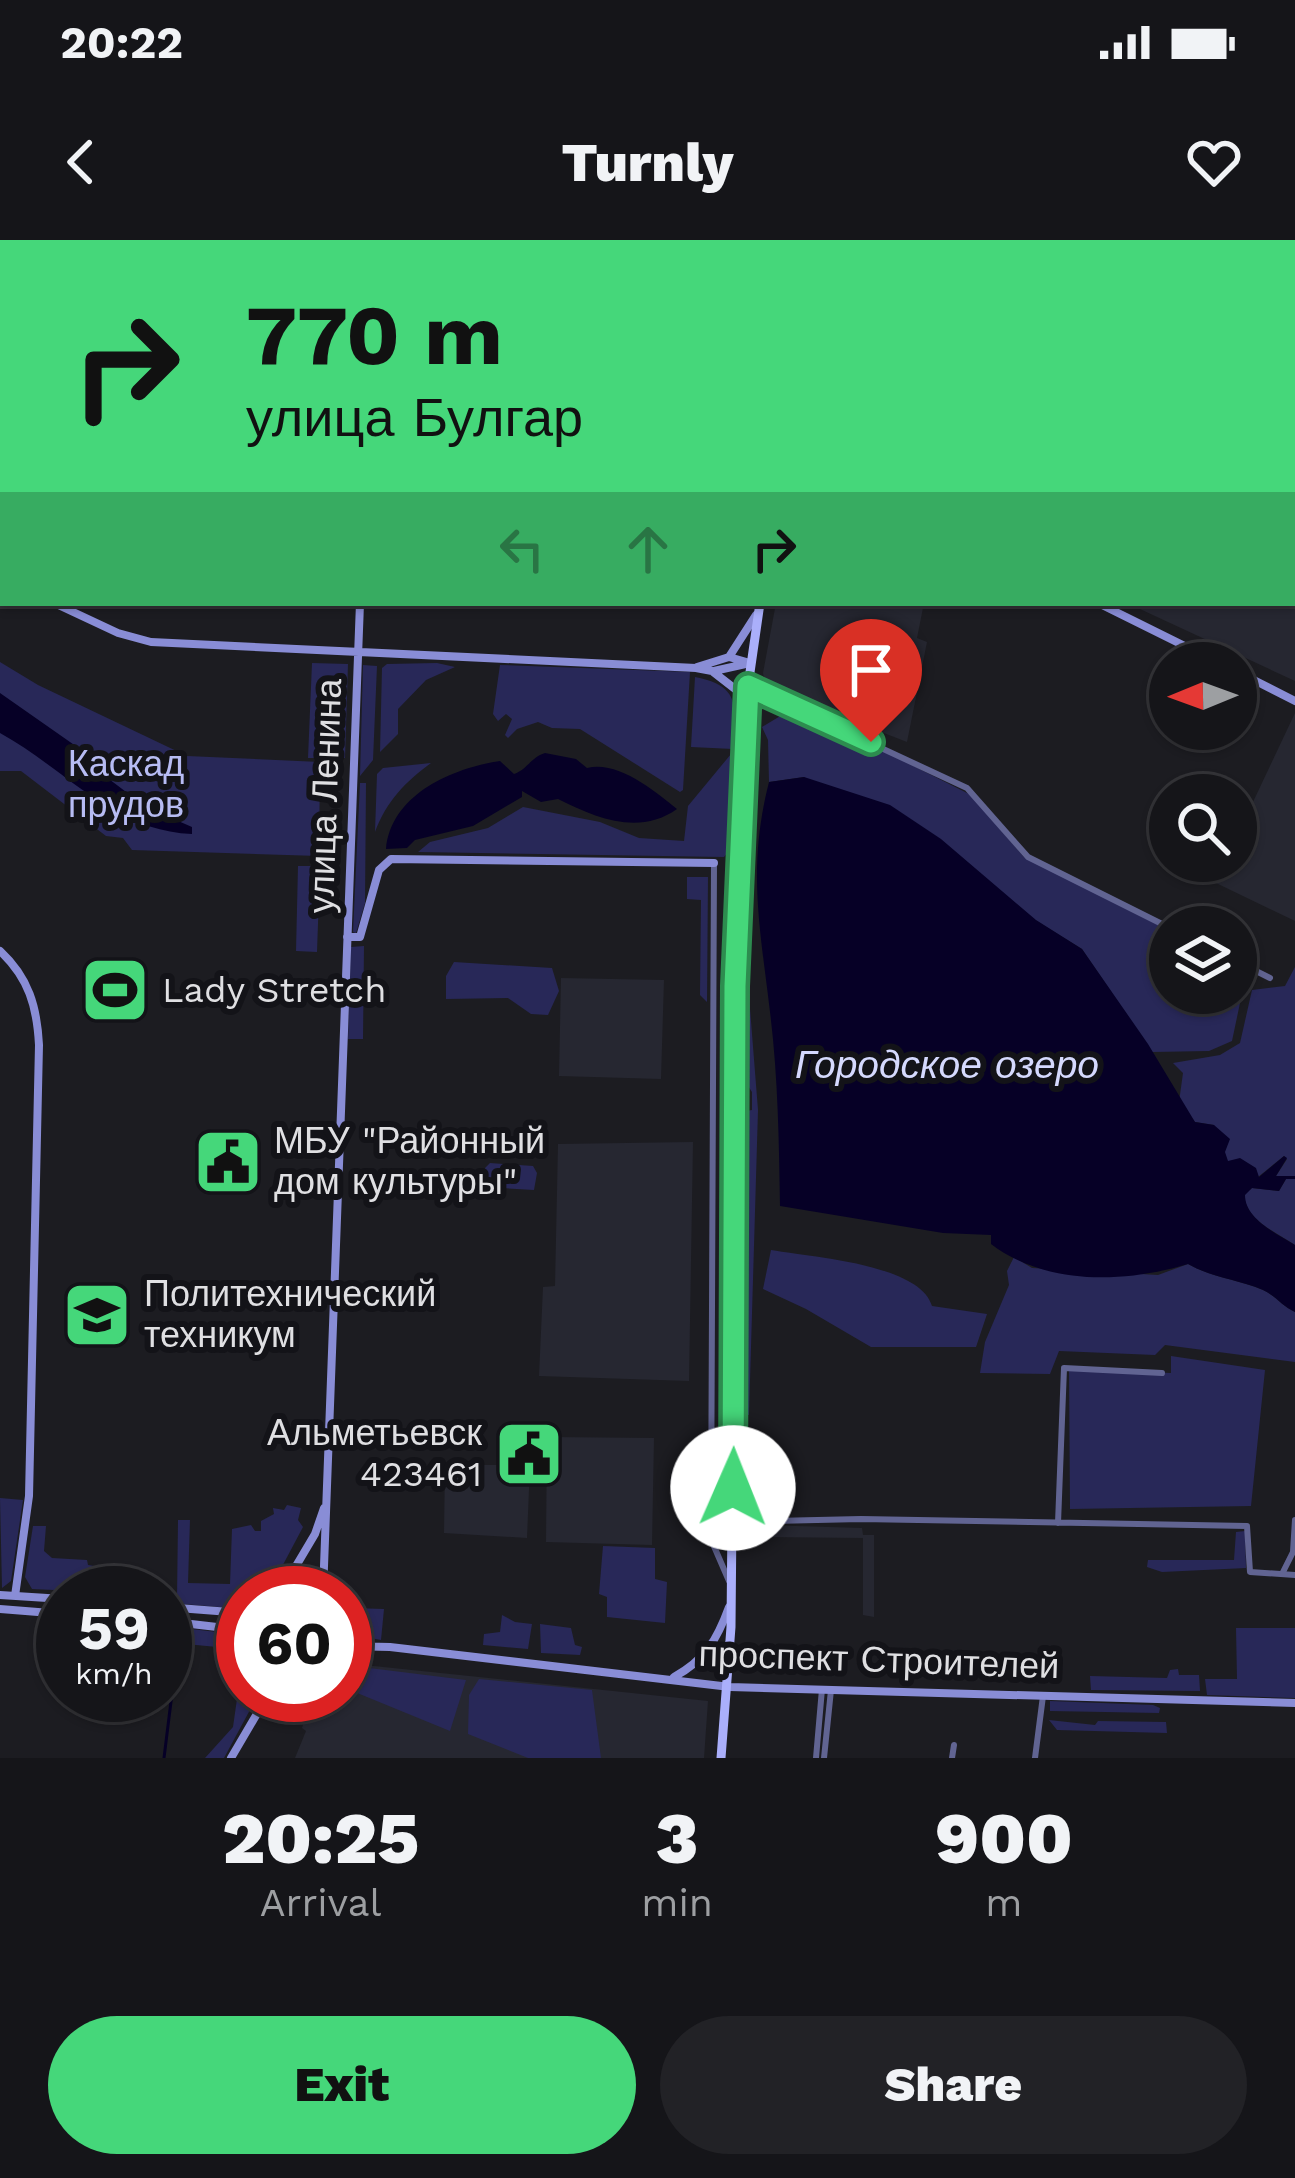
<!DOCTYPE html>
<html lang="en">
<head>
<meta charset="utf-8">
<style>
  body { margin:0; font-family:"Work Sans",sans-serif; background:#222226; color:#f1f3f6; height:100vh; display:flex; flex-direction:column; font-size:45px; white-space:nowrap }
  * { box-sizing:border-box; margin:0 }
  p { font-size:39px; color:#9d9fa2 }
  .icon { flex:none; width:66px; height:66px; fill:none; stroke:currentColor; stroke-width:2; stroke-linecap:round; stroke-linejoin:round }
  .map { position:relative; height:1518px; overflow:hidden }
  .details { display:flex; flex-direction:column; background:#151519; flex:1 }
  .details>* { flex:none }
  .banner { position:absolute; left:0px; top:0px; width:1296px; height:366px; box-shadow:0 3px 9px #0004,0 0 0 3px #343438; background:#45d77a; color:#111; overflow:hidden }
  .needle { width:78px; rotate:269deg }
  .tools { position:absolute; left:1149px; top:402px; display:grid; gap:24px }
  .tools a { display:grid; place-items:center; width:108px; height:108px; border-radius:50%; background:#151519; box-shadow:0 3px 9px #0004,0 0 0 3px #343438; font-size:60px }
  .speed { position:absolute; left:36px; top:1326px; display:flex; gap:24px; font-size:60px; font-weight:700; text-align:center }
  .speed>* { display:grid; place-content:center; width:156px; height:156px; border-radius:50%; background:#151519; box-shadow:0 3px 9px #0004,0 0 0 3px #343438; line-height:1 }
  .speed small { font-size:30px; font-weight:400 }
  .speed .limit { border:18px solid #d22; background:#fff; color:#111 }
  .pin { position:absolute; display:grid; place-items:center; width:102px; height:102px; color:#fff; margin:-123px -51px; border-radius:50% 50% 50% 0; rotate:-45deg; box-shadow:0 0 12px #0007 }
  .pin .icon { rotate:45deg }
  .me { position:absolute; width:132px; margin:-66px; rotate:1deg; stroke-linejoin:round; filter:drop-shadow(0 0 9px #0008) }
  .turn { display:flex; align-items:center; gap:42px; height:252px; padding:0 48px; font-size:54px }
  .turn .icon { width:156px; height:156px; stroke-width:2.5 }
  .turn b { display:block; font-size:84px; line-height:102px }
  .lanes { display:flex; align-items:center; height:114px; padding:0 48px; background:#0003; justify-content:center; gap:60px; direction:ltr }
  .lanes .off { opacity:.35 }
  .eta { display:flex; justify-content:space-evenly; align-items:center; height:204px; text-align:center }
  .eta b { font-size:72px; font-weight:800; line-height:84px }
  .button { display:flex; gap:24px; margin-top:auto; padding:24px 48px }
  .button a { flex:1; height:138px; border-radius:72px; background:#45d77a; color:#111; font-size:48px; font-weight:800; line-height:138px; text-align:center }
  .button a+a { background:#222226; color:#f1f3f6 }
  .status { display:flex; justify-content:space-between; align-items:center; height:84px; padding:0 60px; background:#151519; direction:ltr }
  .status svg { height:33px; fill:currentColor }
  header { display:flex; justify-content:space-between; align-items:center; height:156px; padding:0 48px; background:#151519; font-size:54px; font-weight:800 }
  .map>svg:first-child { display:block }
</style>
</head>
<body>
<div class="status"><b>20:22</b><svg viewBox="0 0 49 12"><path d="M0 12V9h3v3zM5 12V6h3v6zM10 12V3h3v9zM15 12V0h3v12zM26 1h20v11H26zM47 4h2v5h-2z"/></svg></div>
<header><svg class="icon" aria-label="back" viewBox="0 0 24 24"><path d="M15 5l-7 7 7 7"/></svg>Turnly<svg class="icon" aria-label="heart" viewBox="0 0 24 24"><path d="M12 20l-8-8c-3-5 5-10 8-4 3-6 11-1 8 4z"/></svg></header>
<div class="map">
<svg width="1295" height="1518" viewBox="0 0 1295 1518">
  <rect width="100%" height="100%" fill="#1c1c21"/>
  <path fill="#262731" d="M1293,179L1295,180V441L1127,363H1293Z
    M776,363H924L917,398L927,402L907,502L766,447L763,433Z
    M1295,473V681L1216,643L1226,621H1236V598Z
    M561,738L664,740L661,839L559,836Z
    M693,902L689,1141L539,1136L543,1047L555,1046L558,904Z
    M547,1197L654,1198L652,1305L546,1302Z
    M445,1225H530L527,1298L444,1293Z
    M764,1285L862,1288L863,1295H874V1377L863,1375V1298L764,1297Z
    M345,1423L708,1461L704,1518H295L306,1491L302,1488L312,1455H345Z"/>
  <path fill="#282858" d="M0,422L38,445L187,516L320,522L319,616L132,610L123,598L106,596L21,531H0Z
    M312,423L348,424L345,518H308Z
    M437,423L455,427L426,440L398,469V494L380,512L382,428L387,424Z
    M363,425L377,426L373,520L360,536Z
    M500,425L690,432L683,550L680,552L580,489L552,488L538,482L517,489L508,498L505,495L512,479L506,474L498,481L493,474Z
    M695,437C743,446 735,469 733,509L691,507Z
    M785,467L862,500L971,555L1024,617L1170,691V753H1236V738L1244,744L1232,801L1209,811L1152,812L1082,709L804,537L769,542L768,500L762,487L782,475Z
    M731,514L728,612L724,617L418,612L430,602L488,588L523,567L600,582L639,598L684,601L688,566Z
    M431,523C406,541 386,562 375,592L377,534L383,528Z
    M360,543H366L365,663L356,693L353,692Z
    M298,626H320L317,712L296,711Z
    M687,637H708L707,762L700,755L701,660L687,659Z
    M364,706L363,799H348L351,707Z
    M454,722L552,728L559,751L548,775L531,774L508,758L446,759V736Z
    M1295,727V936H1276L1287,919L1284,916L1258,937L1227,921L1214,885L1195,882L1179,862L1183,833L1173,823L1220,815L1240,803L1252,750L1285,746Z
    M743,755L749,756L758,870L749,1175L739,1174L746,871L752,870V852L743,838Z
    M490,923L533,926L537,933L534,950L485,947V928Z
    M1286,939H1295V1005C1276,992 1245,980 1244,954L1252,948L1279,951Z
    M771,1010C811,1017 920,1024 932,1066L987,1074L976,1107H871L806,1069L763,1049Z
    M1014,1017L1032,1028L1158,1035L1188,1024C1213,1038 1237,1039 1263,1050C1276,1056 1282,1066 1295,1072V1122L1165,1105L1155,1115L1059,1111L1050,1134L980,1133L985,1102L1009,1045L1007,1031Z
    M1171,1116L1265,1130L1251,1266L1070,1269L1069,1129L1171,1133Z
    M0,1258L23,1260L11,1341L2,1348Z
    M287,1265L301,1268L298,1280L303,1287L268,1353H243V1369L183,1364L177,1359L178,1280H190L188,1343L230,1344L232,1289L251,1285L255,1291H261V1281L274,1274L273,1268L284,1270Z
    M33,1286H46L44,1311L52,1318L87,1320L88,1325L131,1332L132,1351L166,1352L165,1355L32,1349L25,1337Z
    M1245,1291L1246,1328L1162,1332L1147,1327L1148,1320H1234L1236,1292Z
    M603,1306L655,1308V1339L667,1342L665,1383L607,1377V1357L599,1354Z
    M352,1368L384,1369L381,1400L349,1394Z
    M502,1375L515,1382L532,1384L528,1409L483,1405L484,1394L500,1392Z
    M540,1384L571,1388L575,1405L582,1407L580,1415L541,1413Z
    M165,1386L243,1395V1418L233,1417L217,1407L165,1402Z
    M1236,1388H1295V1458L1207,1455L1205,1439H1237Z
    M345,1425L466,1440L450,1491L345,1448Z
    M1178,1429L1179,1435H1199L1200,1451L1091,1450L1090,1436L1167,1438L1170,1430Z
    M479,1439L592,1450L601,1518H528L468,1494L469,1455Z
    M243,1441V1455H258L224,1518H205L233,1487L239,1445Z
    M1050,1461L1153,1465L1160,1468L1159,1473L1050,1471Z
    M1049,1480L1095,1485L1098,1481L1166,1482L1167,1493L1057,1490Z"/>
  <path fill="#060026" d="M0,453L80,509L97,530L146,567L192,587V594C113,591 67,530 0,493Z
    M545,513L576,519L587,528C618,520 656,552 677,569C639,596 596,578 558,559L541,562L522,551V557L473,586L415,600L407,608L386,609C391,554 453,528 500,521L514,534C528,529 531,517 545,513Z
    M804,537L890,565L941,599L1036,680L1082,709L1148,804L1195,882L1214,885L1230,899L1225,912L1228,921L1240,918L1256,928L1259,937L1284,916L1287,918L1276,936H1295V939H1286L1279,951L1252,948L1245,955C1245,979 1276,993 1295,1005V1072C1282,1066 1276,1056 1263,1050C1237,1039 1213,1038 1188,1024C1125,1043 1046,1046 991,1004V995L943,993L780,966C779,901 778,836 770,772C760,687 747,628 769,542Z"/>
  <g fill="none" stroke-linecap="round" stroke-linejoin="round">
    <path stroke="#060026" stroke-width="3" d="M164,1518L177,1413"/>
    <path stroke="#616492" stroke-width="6" d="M748,446L967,548L1028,617L1170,688
      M714,623L711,1287L713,1304L729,1341
      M1236,721L1270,738
      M732,1282L861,1279L1247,1286L1250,1332L1295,1335
      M1058,1283L1064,1128L1162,1133
      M1282,1334L1293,1312L1295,1280
      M816,1518L822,1449
      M824,1518L831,1450
      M952,1518L954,1505
      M1035,1518L1043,1456"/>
    <path stroke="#898dd6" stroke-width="8" d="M229,0L231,3
      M1214,0L1220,3
      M1293,39L1295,40
      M0,336L3,338
      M54,363L118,393L151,402L696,428L712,431L748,459
      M1098,363L1219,423
      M729,417L756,375
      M697,427L729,417L750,423
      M714,431L750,423
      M1236,431L1295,461
      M347,697H360L379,630L391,619L714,623
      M0,711C29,738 37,767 39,805L29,1256L15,1356
      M280,1353L315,1294L324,1268
      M323,1353L360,363
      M0,1355L63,1359
      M165,1367L243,1373
      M0,1369L63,1374
      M165,1381L243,1390
      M345,1395L365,1402
      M345,1406L390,1407L730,1447L1295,1463
      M674,1437C705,1420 717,1400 729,1367
      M231,1518L268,1455"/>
    <path stroke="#aaaffb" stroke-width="9" d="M787,3V0
      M721,1518L731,1387L738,623L748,446L760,363"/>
    <defs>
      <path id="rail" d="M1293,233L1295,235"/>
    </defs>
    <use href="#rail" stroke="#b6b6b9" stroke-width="8"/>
    <use href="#rail" stroke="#131318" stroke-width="3" stroke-dasharray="9" stroke-linecap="butt"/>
  </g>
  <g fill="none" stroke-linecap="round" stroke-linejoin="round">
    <defs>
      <path id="route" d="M733,1248L735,746L748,446L871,502"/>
    </defs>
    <use href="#route" stroke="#2d8c4f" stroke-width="30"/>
    <use href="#route" stroke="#45d77a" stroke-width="21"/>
  </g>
  <defs>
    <symbol id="stadium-square" viewBox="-11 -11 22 22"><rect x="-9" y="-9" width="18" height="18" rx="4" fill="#45d77a" stroke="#131318"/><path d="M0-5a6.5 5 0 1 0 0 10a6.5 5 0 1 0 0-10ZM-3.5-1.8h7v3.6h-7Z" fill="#111"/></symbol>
    <symbol id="civic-square" viewBox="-11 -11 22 22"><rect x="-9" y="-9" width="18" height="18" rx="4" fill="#45d77a" stroke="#131318"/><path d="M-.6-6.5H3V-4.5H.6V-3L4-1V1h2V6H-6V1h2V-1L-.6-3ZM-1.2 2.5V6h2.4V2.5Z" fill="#111"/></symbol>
    <symbol id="university-square" viewBox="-11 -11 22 22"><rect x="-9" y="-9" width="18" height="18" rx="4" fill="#45d77a" stroke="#131318"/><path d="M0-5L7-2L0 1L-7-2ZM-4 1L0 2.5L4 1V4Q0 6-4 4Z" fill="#111"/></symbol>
  </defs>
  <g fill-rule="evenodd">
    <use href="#stadium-square" x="77" y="712" width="76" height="76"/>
    <use href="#civic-square" x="190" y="884" width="76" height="76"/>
    <use href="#university-square" x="59" y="1037" width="76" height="76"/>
    <use href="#civic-square" x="491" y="1176" width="76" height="76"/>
  </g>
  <g text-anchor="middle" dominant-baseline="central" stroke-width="12" stroke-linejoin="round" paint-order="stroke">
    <g font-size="36" fill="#b7bcf3" stroke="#131318">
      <text x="126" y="524">Каскад<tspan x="126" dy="41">прудов</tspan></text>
    </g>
    <g font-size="36" fill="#dfdfe2" stroke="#131318">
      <text transform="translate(325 556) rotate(-88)">улица Ленина</text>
      <text transform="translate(879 1420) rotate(2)">проспект Строителей</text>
    </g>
    <g font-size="36" fill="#dfdfe2" stroke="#131318" text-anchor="start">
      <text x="162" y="750">Lady Stretch</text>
      <text x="274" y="901">МБУ "Районный<tspan x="274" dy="41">дом культуры"</tspan></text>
      <text x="144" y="1054">Политехнический<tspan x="144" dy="41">техникум</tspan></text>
      <text x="482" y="1193" text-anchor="end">Альметьевск<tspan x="482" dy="41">423461</tspan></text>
    </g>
    <g font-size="39" font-style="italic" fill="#d5d9fe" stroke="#131318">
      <text x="947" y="824">Городское озеро</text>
    </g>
  </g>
</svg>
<div class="tools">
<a><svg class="needle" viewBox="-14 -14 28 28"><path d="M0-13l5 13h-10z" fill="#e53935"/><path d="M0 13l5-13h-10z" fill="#9d9fa2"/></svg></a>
<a><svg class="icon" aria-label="search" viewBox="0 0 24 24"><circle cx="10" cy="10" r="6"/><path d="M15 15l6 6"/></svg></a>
<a><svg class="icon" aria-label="layers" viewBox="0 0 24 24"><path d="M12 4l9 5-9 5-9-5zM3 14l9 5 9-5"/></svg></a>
</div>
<div class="speed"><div>59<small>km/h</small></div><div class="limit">60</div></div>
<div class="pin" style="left:871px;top:502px;background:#d93025"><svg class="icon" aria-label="arrive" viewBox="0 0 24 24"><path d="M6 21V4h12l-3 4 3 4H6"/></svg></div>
<svg class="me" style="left:733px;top:1248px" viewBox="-20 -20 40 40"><circle r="19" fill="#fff"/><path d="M0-13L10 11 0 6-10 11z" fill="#45d77a"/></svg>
<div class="banner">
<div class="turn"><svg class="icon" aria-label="right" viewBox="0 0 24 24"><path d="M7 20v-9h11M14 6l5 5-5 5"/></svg><div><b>770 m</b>улица Булгар</div></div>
<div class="lanes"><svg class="icon off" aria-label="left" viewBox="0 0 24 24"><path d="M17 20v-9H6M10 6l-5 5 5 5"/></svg><svg class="icon off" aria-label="ahead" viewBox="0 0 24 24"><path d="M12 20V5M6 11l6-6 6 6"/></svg><svg class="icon" aria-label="right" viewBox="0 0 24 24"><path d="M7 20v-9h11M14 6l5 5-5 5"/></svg></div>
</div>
</div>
<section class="details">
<div class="eta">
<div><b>20:25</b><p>Arrival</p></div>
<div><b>3</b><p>min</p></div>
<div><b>900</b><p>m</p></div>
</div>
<div class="button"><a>Exit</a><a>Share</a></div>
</section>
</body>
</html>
